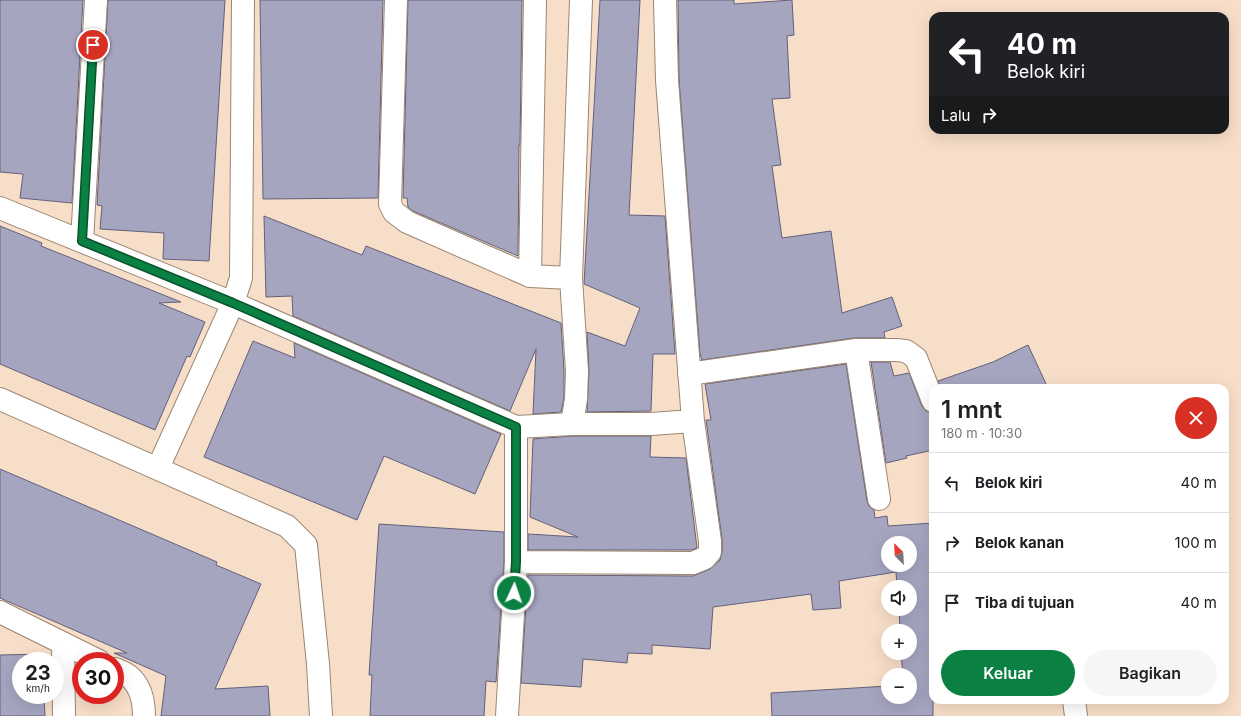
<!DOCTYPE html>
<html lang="id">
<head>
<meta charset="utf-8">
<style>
  body { margin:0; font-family:Inter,sans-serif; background:#f6f6f6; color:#202124; height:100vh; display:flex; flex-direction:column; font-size:15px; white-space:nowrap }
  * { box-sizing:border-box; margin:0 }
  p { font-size:13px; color:#757577 }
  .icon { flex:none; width:22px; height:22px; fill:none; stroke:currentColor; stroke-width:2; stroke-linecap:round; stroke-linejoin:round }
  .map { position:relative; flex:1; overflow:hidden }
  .details { position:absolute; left:929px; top:384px; width:300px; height:320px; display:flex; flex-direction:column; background:#fff; border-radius:12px; box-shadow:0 4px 16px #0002 }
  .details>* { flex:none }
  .top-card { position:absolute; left:929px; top:12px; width:300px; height:122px; border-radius:12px; box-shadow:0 4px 16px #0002; background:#202124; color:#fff; overflow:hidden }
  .needle { width:26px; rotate:336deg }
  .tools { position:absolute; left:881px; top:536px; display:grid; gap:8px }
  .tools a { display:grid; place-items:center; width:36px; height:36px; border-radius:50%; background:#fff; box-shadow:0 4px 16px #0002; font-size:20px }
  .speed { position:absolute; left:12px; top:652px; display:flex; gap:8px; font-size:20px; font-weight:700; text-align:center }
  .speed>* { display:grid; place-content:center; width:52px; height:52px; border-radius:50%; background:#fff; box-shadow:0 4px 16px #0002; line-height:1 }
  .speed small { font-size:10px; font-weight:400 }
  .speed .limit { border:6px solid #d22; background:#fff; color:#111 }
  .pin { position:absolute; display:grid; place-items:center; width:34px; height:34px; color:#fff; margin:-17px; border:2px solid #fff; border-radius:50%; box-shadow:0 1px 4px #0007 }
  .me { position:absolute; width:44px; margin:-22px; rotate:3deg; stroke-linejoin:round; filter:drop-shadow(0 0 3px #0008) }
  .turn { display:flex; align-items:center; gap:14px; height:84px; padding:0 12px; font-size:18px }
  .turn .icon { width:52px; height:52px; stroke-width:2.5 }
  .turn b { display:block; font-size:28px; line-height:34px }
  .then { display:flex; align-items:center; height:38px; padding:0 12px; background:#0003; gap:8px; font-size:15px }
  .round { display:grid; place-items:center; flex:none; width:42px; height:42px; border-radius:21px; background:#f6f6f6 }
  .headline { display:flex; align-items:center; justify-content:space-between; height:68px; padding:0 12px }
  h1 { font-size:24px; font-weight:600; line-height:30px }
  .primary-button { display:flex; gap:8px; margin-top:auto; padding:8px 12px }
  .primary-button a { flex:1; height:46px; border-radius:24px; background:#0b8043; color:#fff; font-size:16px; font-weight:600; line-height:46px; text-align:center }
  .primary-button a+a { background:#f6f6f6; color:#202124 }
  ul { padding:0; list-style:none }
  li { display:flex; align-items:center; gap:12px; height:60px; padding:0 12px; border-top:1px solid #e0e0e0 }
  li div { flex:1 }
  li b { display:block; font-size:15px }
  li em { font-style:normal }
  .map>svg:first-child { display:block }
</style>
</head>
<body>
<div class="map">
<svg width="1241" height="716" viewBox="0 0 1241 716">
  <rect width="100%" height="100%" fill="#f7dec8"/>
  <path fill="#a6a5c0" stroke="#62607a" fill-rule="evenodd" d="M0,0H83L72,203L20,198L23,174L0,172Z
    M108,0H225L209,261L163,259L164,233L100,229L102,206L97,205Z
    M260,0H383L378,198L263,199Z
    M408,0H522L520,145H519L518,256L413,211L408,207L407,198H403Z
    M600,0H640L629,215L665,216L675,354H653L651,411L587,412L589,371L587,332L625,346L640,308L584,284Z
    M678,0H734V4L792,0L794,35L787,36L790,98L772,99L781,165L772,166L782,238L831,231L842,313L892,297L902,326L884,332L885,338H854L702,360L700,354L679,79Z
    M264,216L362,255L366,246L561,323L564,371V398L561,412L533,414L536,349L510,411L293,316L292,296L266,297Z
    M0,226L42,243L41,246L181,302L159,303L205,322L190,357L187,356L155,430L0,364Z
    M253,341L295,358L294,343L501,434L475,494L384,456L357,520L204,457Z
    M1028,345L1048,388H941L938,381L993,362Z
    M871,362H890L894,376L909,373L922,406L926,411L933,413V450L906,456L907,458L886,463Z
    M846,364L867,501L869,506L874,510L875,518L887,516L888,526L933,523V569H931L933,605V716H772L771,693L888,686V697H910V675H903L901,653H910V631H900L899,609H910V587H897L896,572L839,581L841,608L813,610L811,594L713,607L710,649L652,645V654L628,653L627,663L583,659L581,687L521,683L528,575L693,576L710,569L720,560L722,552V539L706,420H711L705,384ZM888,543H910V565H888Z
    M572,436H651L650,457L686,458L697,548L691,550H528V534L578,537L530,517L533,439Z
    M0,469L217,562L216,565L261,584L215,689L268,686L270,716H161L166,676L114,653H127L0,598Z
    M379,524L504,532V562L496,682L486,681L484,716H370L372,675H369Z
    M44,654V661H21V695H44L45,716H0V655Z"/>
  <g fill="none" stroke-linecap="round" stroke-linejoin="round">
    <defs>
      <path id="street" d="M396,0L390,204L394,212L407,222L530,276L571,278
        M0,208L233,303L516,427L572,424H651L693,421
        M82,241L96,0
        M530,276L535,0
        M856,350L879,499
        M689,374L856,350H896L906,351L916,358L933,401
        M0,399L287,526L306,545L318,664L321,716
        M572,424L576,399L577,371L571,278L581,0
        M158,468L233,303L241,278L243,0
        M516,562L693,563L705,558L710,552V541L693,421L667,80L665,0
        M0,612L99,661
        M63,643L64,716
        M115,669C120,671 126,673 130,677C141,687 144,702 144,716
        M1074,700L1076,716
        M507,716L516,562V427"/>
    </defs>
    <use href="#street" stroke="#9c8672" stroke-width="24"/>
    <use href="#street" stroke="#fff" stroke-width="22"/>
  </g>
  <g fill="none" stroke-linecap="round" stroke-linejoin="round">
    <defs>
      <path id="route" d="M93,45L82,241L233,303L516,427V562L514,593"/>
    </defs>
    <use href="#route" stroke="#07532c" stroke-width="10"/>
    <use href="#route" stroke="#0b8043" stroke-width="7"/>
  </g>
</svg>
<div class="tools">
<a><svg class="needle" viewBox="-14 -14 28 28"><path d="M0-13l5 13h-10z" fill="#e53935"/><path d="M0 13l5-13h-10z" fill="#757577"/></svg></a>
<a><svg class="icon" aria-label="sound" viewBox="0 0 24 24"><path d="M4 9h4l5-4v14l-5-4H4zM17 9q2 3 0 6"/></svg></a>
<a>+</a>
<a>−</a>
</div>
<div class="speed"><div>23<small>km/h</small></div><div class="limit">30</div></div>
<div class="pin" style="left:93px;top:45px;background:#d93025"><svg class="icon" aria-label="arrive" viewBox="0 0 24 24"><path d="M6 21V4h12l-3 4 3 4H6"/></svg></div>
<svg class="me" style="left:514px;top:593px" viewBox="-20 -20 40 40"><circle r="17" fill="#0b8043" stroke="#fff" stroke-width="3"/><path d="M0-11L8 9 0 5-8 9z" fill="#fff"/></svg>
<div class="top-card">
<div class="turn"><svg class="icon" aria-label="left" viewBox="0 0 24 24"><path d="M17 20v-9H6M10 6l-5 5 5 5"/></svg><div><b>40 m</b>Belok kiri</div></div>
<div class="then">Lalu<svg class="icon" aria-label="right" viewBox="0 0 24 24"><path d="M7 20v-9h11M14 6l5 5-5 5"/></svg></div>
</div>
<section class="details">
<div class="headline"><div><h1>1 mnt</h1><p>180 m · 10:30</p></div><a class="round" style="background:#d93025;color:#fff"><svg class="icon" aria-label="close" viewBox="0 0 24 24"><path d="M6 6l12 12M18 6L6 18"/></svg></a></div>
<ul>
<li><svg class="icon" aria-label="left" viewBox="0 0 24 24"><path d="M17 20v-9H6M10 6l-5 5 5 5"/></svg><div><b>Belok kiri</b></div><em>40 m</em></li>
<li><svg class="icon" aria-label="right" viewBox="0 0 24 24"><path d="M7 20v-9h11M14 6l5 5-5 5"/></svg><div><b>Belok kanan</b></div><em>100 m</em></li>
<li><svg class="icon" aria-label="arrive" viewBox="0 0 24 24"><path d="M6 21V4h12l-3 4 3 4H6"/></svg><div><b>Tiba di tujuan</b></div><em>40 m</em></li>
</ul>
<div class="primary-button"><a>Keluar</a><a>Bagikan</a></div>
</section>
</div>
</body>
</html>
